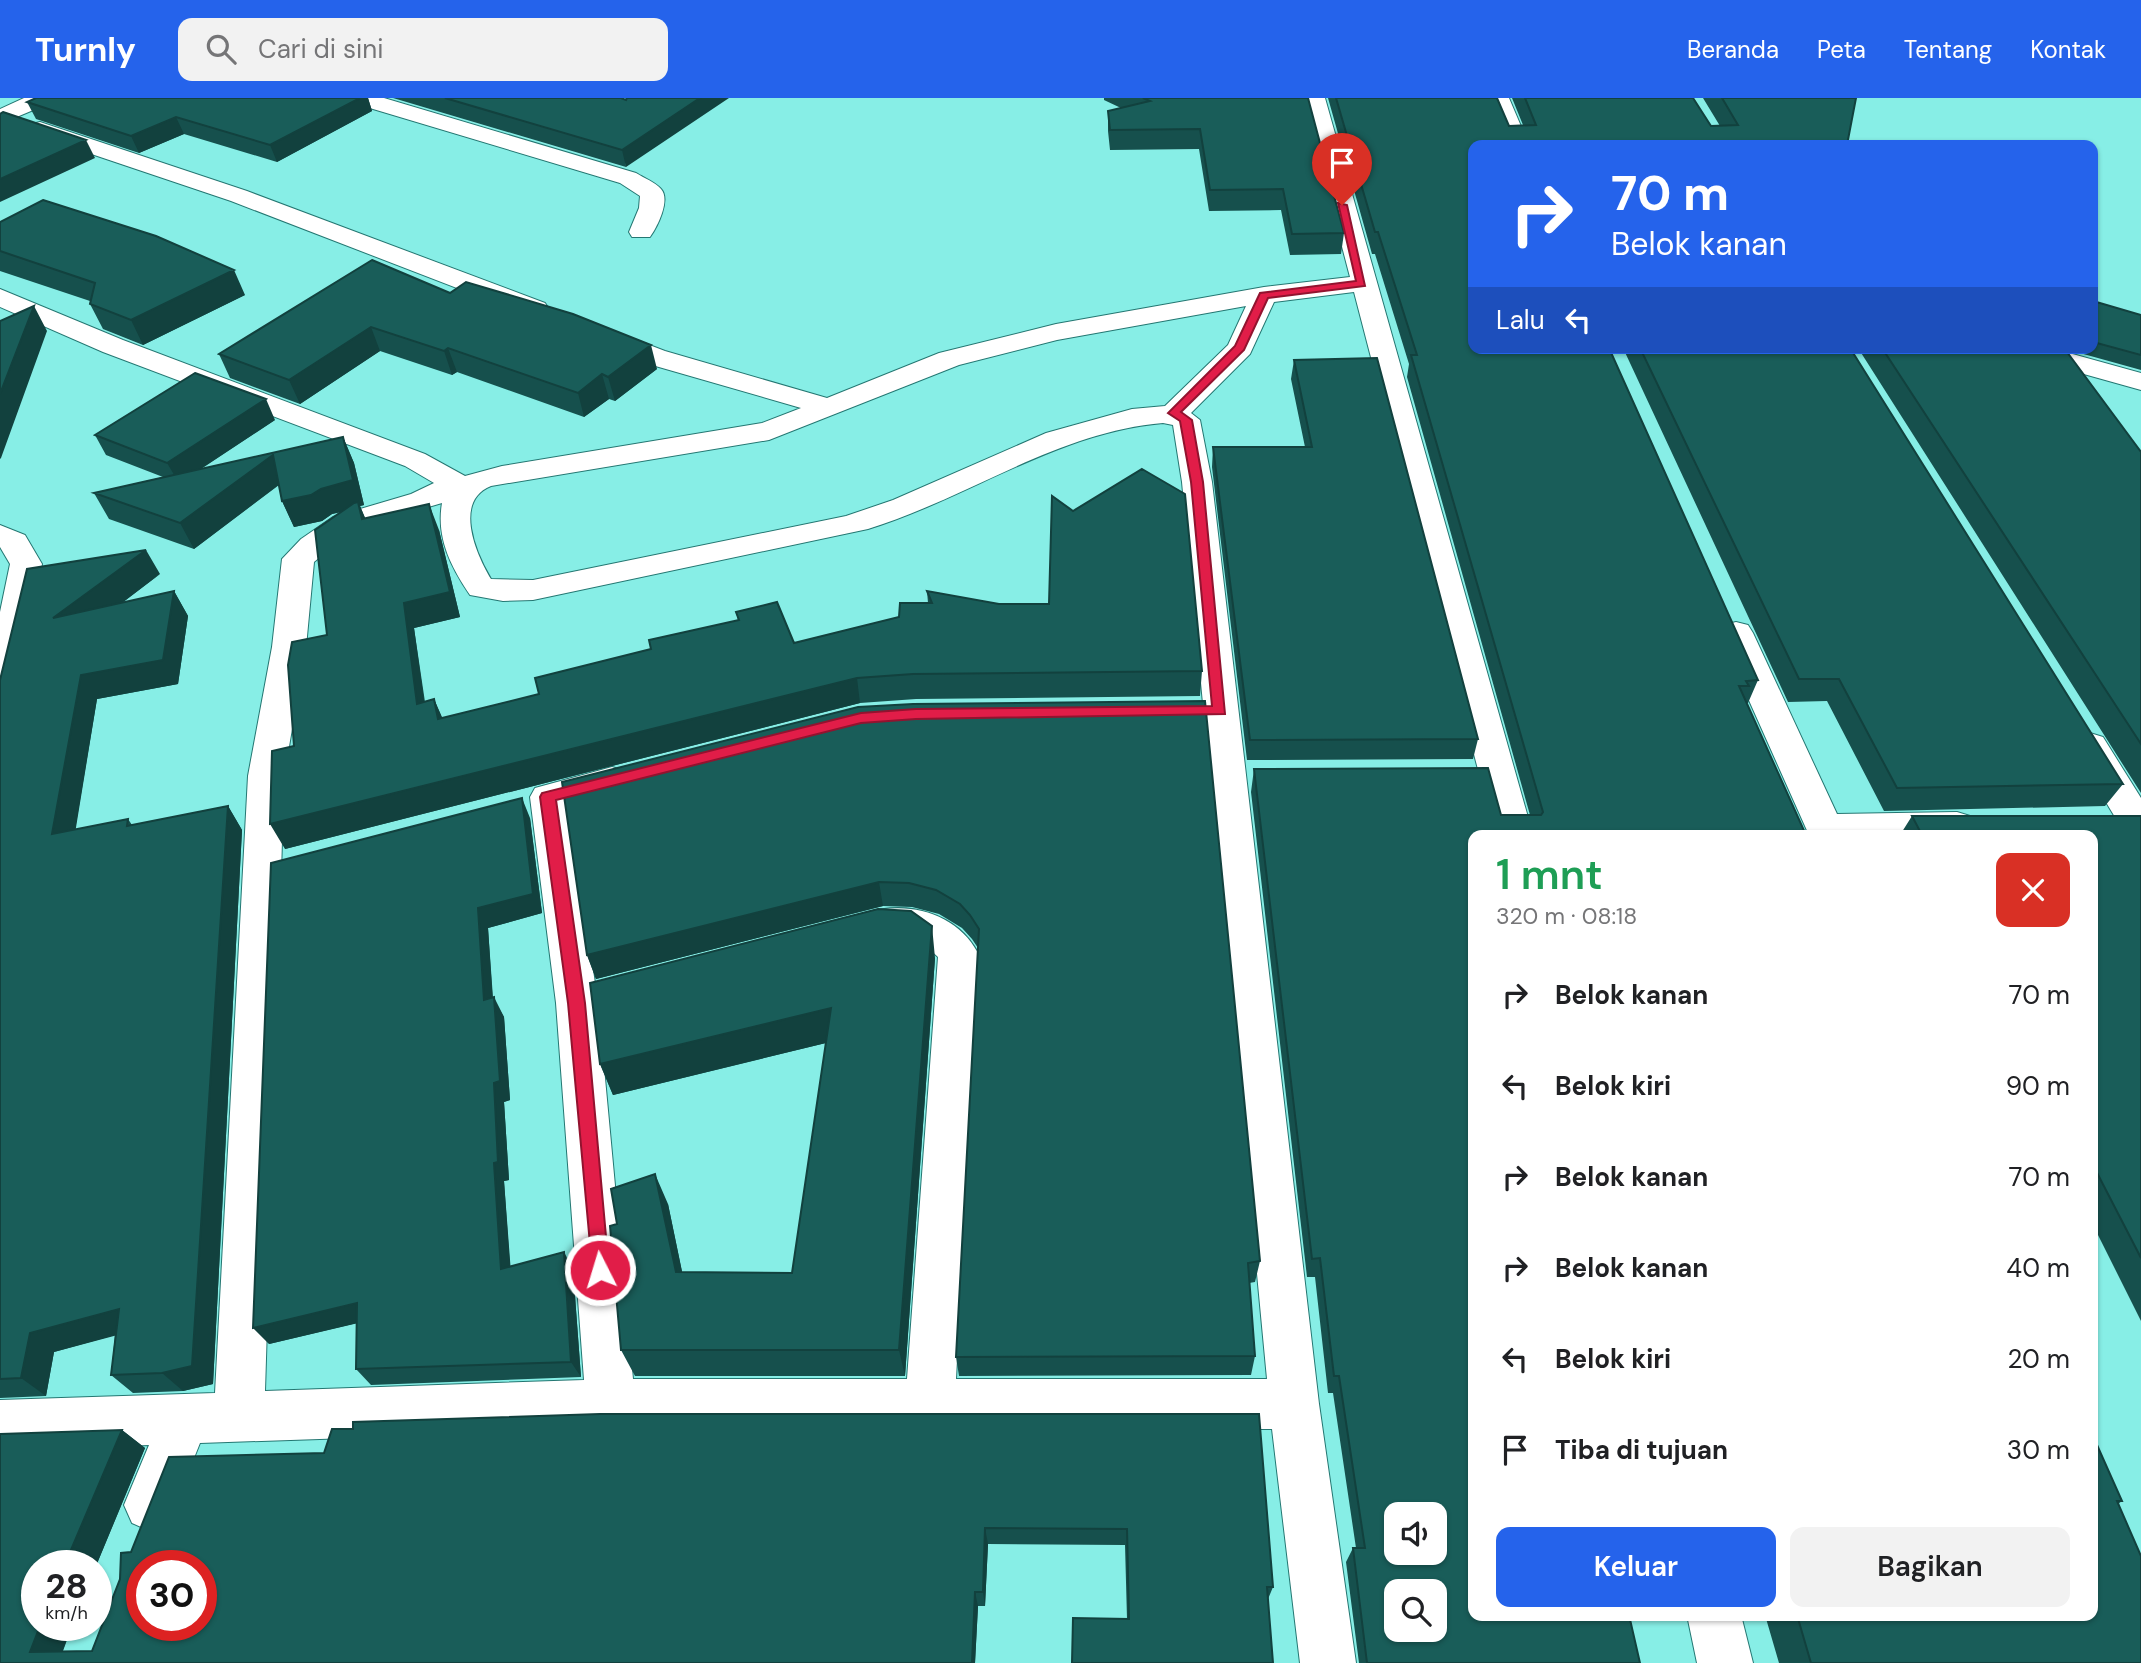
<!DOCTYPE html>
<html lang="id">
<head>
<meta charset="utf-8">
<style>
  body { margin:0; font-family:"DM Sans",sans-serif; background:#f2f2f2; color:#202124; height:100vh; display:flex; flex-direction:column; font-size:26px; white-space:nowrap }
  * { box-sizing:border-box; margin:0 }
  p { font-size:23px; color:#757577 }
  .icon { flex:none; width:38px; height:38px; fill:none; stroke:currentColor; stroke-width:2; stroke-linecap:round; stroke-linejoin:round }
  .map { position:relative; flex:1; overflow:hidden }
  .panel { position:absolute; left:1468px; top:732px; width:630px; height:791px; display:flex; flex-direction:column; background:#fff; border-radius:14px; box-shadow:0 2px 5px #0004 }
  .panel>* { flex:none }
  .hud { position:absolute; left:1468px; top:42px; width:630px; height:214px; border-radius:14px; box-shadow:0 2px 5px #0004; background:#2563eb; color:#fff; overflow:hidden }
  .controls { position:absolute; left:1384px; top:1404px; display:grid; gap:14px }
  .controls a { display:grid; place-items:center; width:63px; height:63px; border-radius:14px; background:#fff; box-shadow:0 2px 5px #0004; font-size:35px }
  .speed { position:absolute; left:21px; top:1452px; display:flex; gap:14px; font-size:35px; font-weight:700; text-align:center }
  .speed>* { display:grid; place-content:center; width:91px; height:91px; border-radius:50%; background:#fff; box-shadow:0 2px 5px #0004; line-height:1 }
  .speed small { font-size:18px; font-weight:400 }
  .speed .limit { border:10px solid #d22; background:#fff; color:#111 }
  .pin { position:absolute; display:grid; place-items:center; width:60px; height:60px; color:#fff; margin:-72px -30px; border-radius:50% 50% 50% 0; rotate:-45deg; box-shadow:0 0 7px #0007 }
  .pin .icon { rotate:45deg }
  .me { position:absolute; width:77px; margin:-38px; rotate:355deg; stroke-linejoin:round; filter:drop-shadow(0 0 5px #0008) }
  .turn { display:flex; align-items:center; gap:24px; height:147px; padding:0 28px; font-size:32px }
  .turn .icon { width:91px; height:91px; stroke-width:2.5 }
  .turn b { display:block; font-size:49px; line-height:60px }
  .then { display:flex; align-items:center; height:66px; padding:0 28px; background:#0003; gap:14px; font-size:26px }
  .round { display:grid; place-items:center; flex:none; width:74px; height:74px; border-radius:14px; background:#f2f2f2 }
  .overview { display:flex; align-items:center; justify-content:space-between; height:119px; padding:0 28px }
  h1 { font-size:42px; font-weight:600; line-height:52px; color:#1e9e55 }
  .cta { display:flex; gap:14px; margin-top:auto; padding:14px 28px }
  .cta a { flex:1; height:80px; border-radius:14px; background:#2563eb; color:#fff; font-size:28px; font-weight:600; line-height:80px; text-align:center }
  .cta a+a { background:#f2f2f2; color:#202124 }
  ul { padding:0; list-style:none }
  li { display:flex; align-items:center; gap:21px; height:91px; padding:0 28px }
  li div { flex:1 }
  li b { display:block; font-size:26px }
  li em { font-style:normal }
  header { display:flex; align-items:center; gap:42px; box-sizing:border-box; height:98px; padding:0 35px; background:#2563eb; color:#fff }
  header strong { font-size:33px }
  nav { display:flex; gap:38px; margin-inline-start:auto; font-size:24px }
  .search { width:490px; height:63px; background:#f2f2f2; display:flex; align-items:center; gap:18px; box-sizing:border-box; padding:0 24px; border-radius:14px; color:#757577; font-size:26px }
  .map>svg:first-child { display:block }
</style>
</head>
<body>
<header>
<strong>Turnly</strong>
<div class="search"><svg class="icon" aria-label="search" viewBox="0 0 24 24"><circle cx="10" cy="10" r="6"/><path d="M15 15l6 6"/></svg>Cari di sini</div>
<nav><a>Beranda</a><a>Peta</a><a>Tentang</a><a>Kontak</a></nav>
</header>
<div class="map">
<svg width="2141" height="1565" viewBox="0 0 2141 1565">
  <rect width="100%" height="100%" fill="#87eee6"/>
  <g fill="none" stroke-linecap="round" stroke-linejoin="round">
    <defs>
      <path id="minor" d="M24,0H53L50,5L0,26V11Z
        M350,0H384L636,75C644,80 655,84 661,91C671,102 657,129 650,139H632L629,134L639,110L640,98L620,85L353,5Z
        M1303,0H1325L1533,737H1495L1354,194L1274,204L1250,256L1191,315L1200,322L1212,384L1319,1306L1356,1565H1300L1272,1331H611L200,1345L168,1425L150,1433L132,1425L124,1407L149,1347L0,1352V1302L215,1295L248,678L272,549L282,461L301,441L333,419L411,396L434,385L405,368L103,254L0,209V191L123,242L425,356L465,378L502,368L762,325L801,310L645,265L595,244L592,238L595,232L605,230L665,253L827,300L939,255L1056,226L1264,189L1350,179ZM1246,208L1228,247L1165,308L1132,311L1046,335L893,402L846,418L533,482L491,481C476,456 453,403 491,388L769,342L959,267L1057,242ZM1163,325L1173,327L1182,384L1267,1281H956L978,855C957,815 908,802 866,815L860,826L866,837C895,846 912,833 938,859L907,1281H633L598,905L568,707L625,691L630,682L625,673L612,669L535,690L530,699L556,905L584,1282L265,1293L284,678L306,549L314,464L339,443L364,428L442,405C436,440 451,469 470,497L503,503L533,502L868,431C968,400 1057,334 1163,325Z
        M1487,0H1509L1529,47H1507Z
        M40,24L247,93L545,205L549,211L545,217H527L231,103L32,36L29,31L32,26Z
        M2058,252L2141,275V292L2048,266L2044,260L2048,254Z
        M0,427L25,437L42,466L17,597L12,605L0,609V514L10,466L0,449Z
        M1736,524L1748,527L1753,535L1837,716L1957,714L1970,718L1976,728L1971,737H1809L1719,535L1724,527Z
        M2090,635L2103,639L2141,700V737L2124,734L2072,648L2077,639Z
        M1687,1517H1741L1753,1565H1697Z"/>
    </defs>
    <use href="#minor" stroke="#247772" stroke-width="2"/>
    <use href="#minor" fill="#fff" fill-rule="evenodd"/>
  </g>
  <path fill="#16504d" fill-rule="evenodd" d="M36,0H368L372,13L277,64L184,36L139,55L36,21L27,4Z
    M393,0H621L626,69Z
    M1104,0H1308L1344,135L1341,156L1290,157L1281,112L1209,113L1199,51L1110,52L1108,33V13L1121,10L1104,2Z
    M1328,0H1497L1509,28L1523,27L1512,0H1693L1711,28H1720L1703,0H1856L1847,47H1474L1758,582L1748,605H1746L1806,737H1474V1517L1640,1565H1359L1346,1464L1353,1450H1356L1333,1295H1328L1315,1179H1307L1251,694L1254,671L1501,717H1530L1407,279L1409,266L1375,156H1372Z
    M0,124L245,197L143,247L103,231L90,206V203L0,173Z
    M450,195L657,271L615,303L609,301L584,319L457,274L452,277L380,253L300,306L230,280L219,256Z
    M2093,203L2141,217V272L2069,252L2067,250H2093Z
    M1623,250H1850L2123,686L2105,708L1884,713L1827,603L1788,604Z
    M1858,250H2064L2141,354V695Z
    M1294,262L1478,641L1473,661L1247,662L1212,369L1213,349H1305L1291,281Z
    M275,322L201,371L343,339L354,365L364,407L360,408L365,420L439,432L460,519L414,530L425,604L434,601L442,620L539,596L651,551L738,522L736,514L794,545L899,519L928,505L927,493L1202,573L1200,598L916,601L860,605L285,751L294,648L327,537L342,414L332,416L322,423L294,429L282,403L279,387L194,451L109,421L94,395L163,379L106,357L95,337Z
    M160,476L122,505L174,493L188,518L178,586L97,601L75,732L128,721L132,727L228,708L242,732L213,1286L183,1293L133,1295L111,1277L115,1237L54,1254L46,1298L0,1300V582Z
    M858,609L1260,1163L1255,1184L1249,1185L1255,1258L1251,1277L959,1278L956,1259L978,850L972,841L962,830L939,816L912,809L883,808L596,881L587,857Z
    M1912,718H2141V1223L2093,1127V737H1900Z
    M530,720L542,815L488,830L493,900L504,919L510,1002L504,1004L509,1082L504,1083L510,1169L573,1171L581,1279L371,1287L356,1271L357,1225L269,1246Z
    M935,860L905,1278H635L621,1252L668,1106L682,1174L792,1175L826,945L613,997L600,966Z
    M600,1316H1259L1273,1489L1268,1501L1273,1565H1072L1073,1520L1127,1521L1125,1447L988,1446L985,1508H978L975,1565H0V1336L122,1332L145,1350L96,1468H37V1528H72L63,1553H92L120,1481L121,1455L131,1454L169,1359L324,1355L332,1331H353V1324ZM142,1468H201V1528H142Z
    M2093,1338L2122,1403L2118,1406L2141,1565H1779L1765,1517H2093Z"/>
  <path fill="#12413e" d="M360,0H368L372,13L277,64L270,47Z
    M700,0H729L626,69L622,52Z
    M176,19L184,36L139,55L131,38Z
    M86,42L95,60L0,104V81Z
    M234,172L245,197L143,247L131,222Z
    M34,208L47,233L1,360L0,361V296Z
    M371,229L380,253L300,306L289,282Z
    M651,247L657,271L615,303L608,279Z
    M448,250L457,274L452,277L444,253Z
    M602,276L609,301L584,319L578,295Z
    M266,301L275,322L179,385L167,365Z
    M343,339L354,365L364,407L360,408L369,429L362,421L359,409L332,416L322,423L294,429L282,403Z
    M273,357L285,382L194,451L180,425Z
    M429,406L439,432L460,519L414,530L428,631L417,606L404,505Z
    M146,452L160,476L69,545L53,520Z
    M174,493L188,518L178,586L97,601L71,760L52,736L81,577Z
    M857,580L860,605L285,751L270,726Z
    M434,601L445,626L438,621Z
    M522,700L530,720L542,815L488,830L494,921L484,902L478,810Z
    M228,708L242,732L213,1286L183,1293L162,1275Z
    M879,784L883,808L596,881L587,857Z
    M932,828L935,860L905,1278L899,1252Z
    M494,899L504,919L510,1002L504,1004L509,1082L504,1083L512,1188L501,1171L494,1065Z
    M831,910L838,942L613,997L600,966Z
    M655,1076L668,1106L688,1202L676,1174Z
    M564,1154L573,1171L581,1279L571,1264Z
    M357,1205L371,1222L269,1246L253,1230Z
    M119,1211L140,1231L54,1254L46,1298L21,1280L30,1235Z
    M122,1332L145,1350L96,1468H68V1459Z
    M985,1430L988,1446L985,1508L983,1494Z
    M975,1494L978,1508L975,1565H972Z
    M40,1528H72L58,1565L30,1554Z"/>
  <path fill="#195d59" stroke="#12413e" stroke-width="2" fill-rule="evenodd" d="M36,0H360L270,47L176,19L131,38L27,4Z
    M445,0H621L626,2L627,0H700L622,52Z
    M1143,0H1308L1344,135L1292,136L1283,91L1210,92L1200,31L1110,32L1108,13L1150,3Z
    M1336,0H1497L1509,28L1536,27L1525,0H1693L1711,28L1738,27L1722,0H1856L1847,47H1474V250H1609L1758,582L1746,583L1749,588H1739L1806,737H1474V1517H1629L1640,1565H1367L1353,1450H1365L1339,1278H1334L1320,1160L1312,1161L1254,671L1488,670L1501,717H1541L1543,714L1411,257H1417L1378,134H1375ZM1396,1416H1435V1454H1396ZM1396,1493H1435V1531H1396Z
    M3,14L86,42L0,81V16Z
    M43,102L156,138L234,172L131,222L90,206L95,185L0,153V124Z
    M372,162L450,195L466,184L573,216L651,247L608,279L602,276L578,295L448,250L444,253L371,229L289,282L219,256Z
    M2093,203L2141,217V257L2093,244Z
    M34,208L0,296V223Z
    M1640,250H1850L2123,686L1897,690L1839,581H1799Z
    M1882,250H2064L2141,354V646Z
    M1377,260L1478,641L1250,642L1213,349H1312L1294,262Z
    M195,275L266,301L167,365L95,337Z
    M343,339L353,382L321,391L311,397L282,403L273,357L180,425L94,395Z
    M1142,371L1185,396L1202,573L913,576L857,580L270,726L272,653L294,648L288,567L292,544L327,537L315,432L354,405L358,404L362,421L429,406L450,494L404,505L417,606L434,601L438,621L539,596L535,580L651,551L649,542L739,522L736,514L777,504L794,545L899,519L900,505H932L927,493L999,506H1049L1052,398L1073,413Z
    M146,452L53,520L174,493L163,562L81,577L52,736L128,721L127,728L228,708L192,1268L162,1275L111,1277L119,1211L30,1235L21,1280L0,1281V582L27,471Z
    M1205,603L1260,1163L1248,1165L1255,1258L956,1259L979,831L970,817L960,806L936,792L909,785L879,784L587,857L562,684L858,609L913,606Z
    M522,700L533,796L478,810L484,902L494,899L500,983L494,985L498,1064L494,1065L501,1171L564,1154L571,1264L356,1271L357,1205L253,1230L271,765Z
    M1912,718H2141V1160L2093,1067V737H1922Z
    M878,811L911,813L932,828L899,1252H621L610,1128L617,1126L611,1091L655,1076L676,1174L792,1175L831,910L600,966L590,885Z
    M600,1316H1259L1273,1489H1267L1273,1565H1072L1073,1520L1129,1521L1127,1431L985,1430L983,1494H975L972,1565H0V1336L122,1332L68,1459V1468H37V1528H40L30,1554L92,1553L120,1481L121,1455L131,1454L169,1359L324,1355L332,1331H353V1324ZM142,1468H201V1528H142Z
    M2093,1338L2122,1403H2117L2141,1458V1565H1811L1797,1517H2093Z"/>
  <path fill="#e11d48" stroke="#92132f" stroke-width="2" d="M1338,105L1347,107L1365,188L1268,200L1244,252L1181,314L1192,322L1203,384L1225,616L916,621L861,625L556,702L585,905L609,1172L606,1179L600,1181L593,1179L568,905L540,699L542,695L861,615L916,611L1212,608L1191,384L1180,323L1168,315L1235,248L1260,195L1356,183Z"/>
</svg>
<div class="controls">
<a><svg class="icon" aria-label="sound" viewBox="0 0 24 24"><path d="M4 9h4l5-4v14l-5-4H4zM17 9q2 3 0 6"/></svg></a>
<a><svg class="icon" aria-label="search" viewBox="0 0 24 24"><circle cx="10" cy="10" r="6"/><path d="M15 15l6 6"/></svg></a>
</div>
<div class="speed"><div>28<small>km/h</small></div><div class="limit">30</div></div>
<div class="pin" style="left:1342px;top:107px;background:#d93025"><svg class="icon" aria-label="arrive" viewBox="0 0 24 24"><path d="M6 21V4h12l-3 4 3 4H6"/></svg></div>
<svg class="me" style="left:600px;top:1172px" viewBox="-20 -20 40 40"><circle r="17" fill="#e11d48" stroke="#fff" stroke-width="3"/><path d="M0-11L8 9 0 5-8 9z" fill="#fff"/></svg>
<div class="hud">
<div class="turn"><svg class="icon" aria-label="right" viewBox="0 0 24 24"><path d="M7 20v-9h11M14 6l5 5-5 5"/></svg><div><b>70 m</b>Belok kanan</div></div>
<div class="then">Lalu<svg class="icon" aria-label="left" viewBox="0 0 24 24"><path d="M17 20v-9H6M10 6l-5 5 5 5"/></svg></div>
</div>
<section class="panel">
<div class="overview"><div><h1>1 mnt</h1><p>320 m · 08:18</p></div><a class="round" style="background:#d93025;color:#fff"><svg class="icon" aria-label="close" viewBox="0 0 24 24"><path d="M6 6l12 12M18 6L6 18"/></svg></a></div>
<ul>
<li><svg class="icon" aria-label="right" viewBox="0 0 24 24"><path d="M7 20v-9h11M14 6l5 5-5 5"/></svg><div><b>Belok kanan</b></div><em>70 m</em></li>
<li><svg class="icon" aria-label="left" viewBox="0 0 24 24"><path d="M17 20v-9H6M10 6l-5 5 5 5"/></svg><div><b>Belok kiri</b></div><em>90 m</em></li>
<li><svg class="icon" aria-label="right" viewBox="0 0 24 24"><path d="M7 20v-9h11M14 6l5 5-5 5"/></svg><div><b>Belok kanan</b></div><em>70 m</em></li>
<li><svg class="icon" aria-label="right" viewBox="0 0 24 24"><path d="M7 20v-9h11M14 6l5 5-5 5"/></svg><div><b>Belok kanan</b></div><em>40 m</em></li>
<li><svg class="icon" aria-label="left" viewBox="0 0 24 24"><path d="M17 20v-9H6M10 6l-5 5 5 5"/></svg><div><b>Belok kiri</b></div><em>20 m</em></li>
<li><svg class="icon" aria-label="arrive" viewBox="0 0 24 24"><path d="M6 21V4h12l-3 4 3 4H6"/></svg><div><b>Tiba di tujuan</b></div><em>30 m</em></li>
</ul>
<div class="cta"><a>Keluar</a><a>Bagikan</a></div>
</section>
</div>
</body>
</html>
